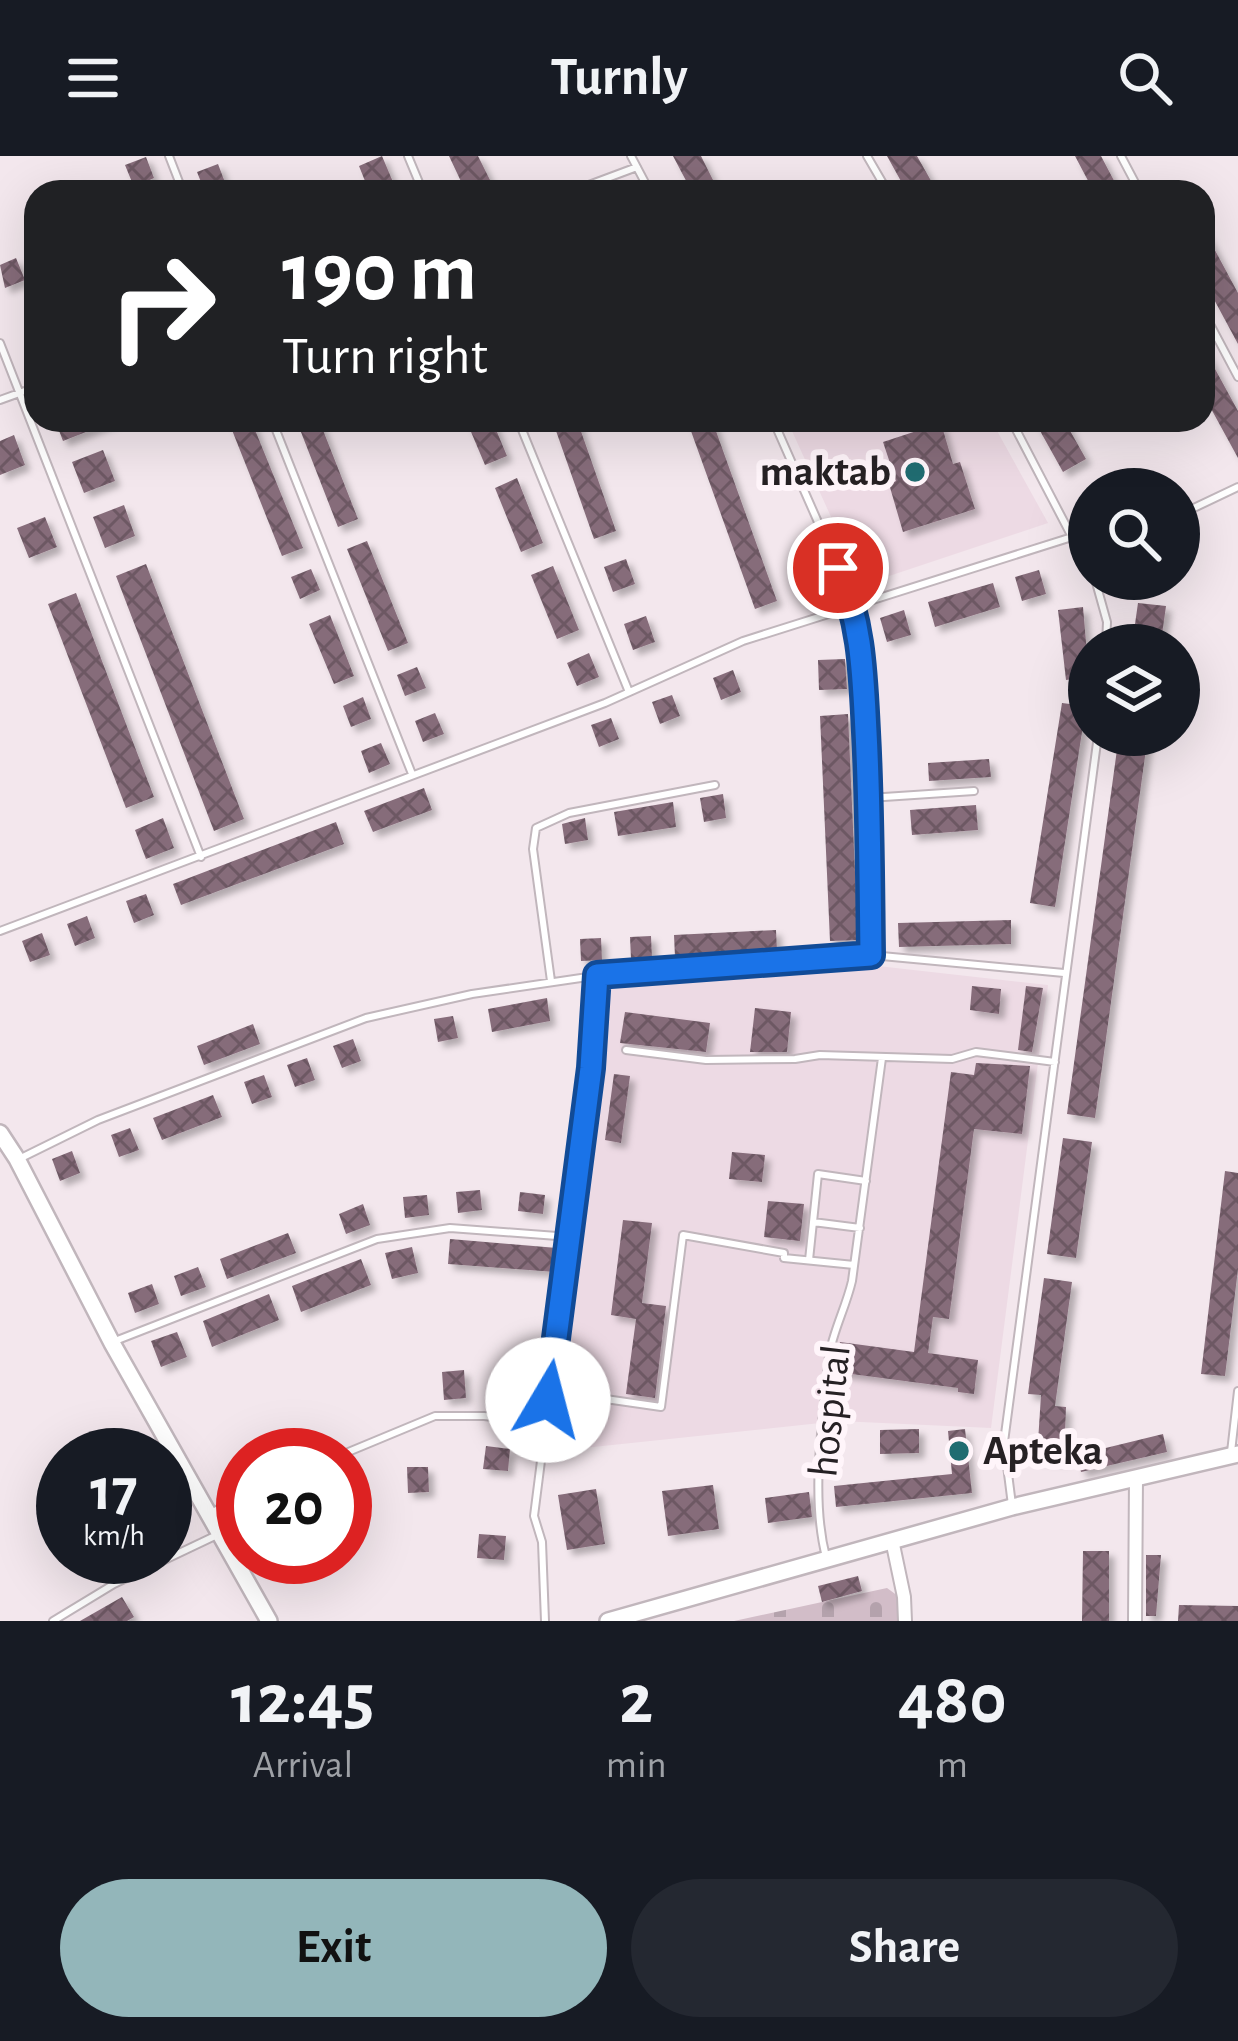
<!DOCTYPE html>
<html lang="en">
<head>
<meta charset="utf-8">
<style>
  body { margin:0; font-family:"Alegreya Sans",sans-serif; background:#242831; color:#f1f3f6; height:100vh; display:flex; flex-direction:column; font-size:45px; white-space:nowrap }
  * { box-sizing:border-box; margin:0 }
  p { font-size:39px; color:#9ea1a6 }
  .icon { flex:none; width:66px; height:66px; fill:none; stroke:currentColor; stroke-width:2; stroke-linecap:round; stroke-linejoin:round }
  .map { position:relative; height:1465px; overflow:hidden }
  .sheet { display:flex; flex-direction:column; background:#171b24; flex:1 }
  .sheet>* { flex:none }
  .top-card { position:absolute; left:24px; top:24px; width:1191px; height:252px; border-radius:36px; box-shadow:0 12px 48px #0002; background:#202124; color:#fff; overflow:hidden }
  .controls { position:absolute; left:1068px; top:312px; display:grid; gap:24px }
  .controls a { display:grid; place-items:center; width:132px; height:132px; border-radius:50%; background:#171b24; box-shadow:0 12px 48px #0002; font-size:60px }
  .speed { position:absolute; left:36px; top:1272px; display:flex; gap:24px; font-size:60px; font-weight:700; text-align:center }
  .speed>* { display:grid; place-content:center; width:156px; height:156px; border-radius:50%; background:#171b24; box-shadow:0 12px 48px #0002; line-height:1 }
  .speed small { font-size:30px; font-weight:400 }
  .speed .limit { border:18px solid #d22; background:#fff; color:#111 }
  .pin { position:absolute; display:grid; place-items:center; width:102px; height:102px; color:#fff; margin:-51px; border:6px solid #fff; border-radius:50%; box-shadow:0 3px 12px #0007 }
  .me { position:absolute; width:132px; margin:-66px; rotate:8deg; stroke-linejoin:round; filter:drop-shadow(0 0 9px #0008) }
  .turn { display:flex; align-items:center; gap:42px; height:252px; padding:0 60px; font-size:54px }
  .turn .icon { width:156px; height:156px; stroke-width:2.5 }
  .turn b { display:block; font-size:84px; line-height:102px }
  .eta { display:flex; justify-content:space-evenly; align-items:center; height:204px; text-align:center }
  .eta b { font-size:72px; font-weight:600; line-height:84px }
  .action { display:flex; gap:24px; margin-top:auto; padding:24px 60px }
  .action a { flex:1; height:138px; border-radius:72px; background:#93b6ba; color:#111; font-size:48px; font-weight:600; line-height:138px; text-align:center }
  .action a+a { background:#242831; color:#f1f3f6 }
  header { display:flex; justify-content:space-between; align-items:center; height:156px; padding:0 60px; background:#171b24; font-size:54px; font-weight:600 }
  .map>svg:first-child { display:block }
</style>
</head>
<body>
<header><svg class="icon" aria-label="menu" viewBox="0 0 24 24"><path d="M4 6h16M4 12h16M4 18h16"/></svg>Turnly<svg class="icon" aria-label="search" viewBox="0 0 24 24"><circle cx="10" cy="10" r="6"/><path d="M15 15l6 6"/></svg></header>
<div class="map">
<svg width="1238" height="1465" viewBox="0 0 1238 1465">
  <defs>
    <pattern id="cemetery-stones" width="16" height="16" patternUnits="userSpaceOnUse" patternTransform="scale(3)"><rect width="16" height="16" fill="#d2bdc8"/><path d="M2 7V4a2 2 0 0 1 4 0v3zM10 15v-3a2 2 0 0 1 4 0v3z" fill="#b4a2ac"/></pattern>
    <pattern id="building-cross-hatch" width="8" height="8" patternUnits="userSpaceOnUse" patternTransform="scale(3)"><rect width="8" height="8" fill="#866c7a"/><path d="M0 0l8 8M0 8l8-8" fill="none" stroke="#6d5864"/></pattern>
    <filter id="shadow"><feDropShadow dx="5.5" dy="5.5" stdDeviation="3" flood-color="#0004"/></filter>
  </defs>
  <rect width="100%" height="100%" fill="#f3e7ed"/>
  <path fill="#eddae4" d="M787,264H991L1048,367L862,429Z
    M869,809L1048,829L991,1272L839,1265L555,1295L608,831Z"/>
  <path fill="url(#cemetery-stones)" d="M887,1432L898,1440L899,1465H734Z"/>
  <path fill="url(#building-cross-hatch)" filter="url(#shadow)" d="M382,0L393,26L369,35L359,10Z
    M449,0H478L496,36H466Z
    M673,0H701L719,36H692Z
    M887,0H917L934,30L923,36H907Z
    M1075,0H1101L1120,36H1094Z
    M146,1L154,22L134,31L125,9Z
    M218,8L226,29L205,36L197,16Z
    M1203,72L1238,137V188L1203,123Z
    M16,102L25,124L5,132L0,109Z
    M1203,191L1238,255V302L1203,238Z
    M55,264H113L114,265L63,285Z
    M228,264H251L303,392L282,400Z
    M319,264L358,363L338,371L299,271Z
    M466,264H492L507,300L485,309Z
    M577,264L616,375L594,383L555,272Z
    M687,264H712L777,445L755,453Z
    M1034,264H1064L1086,303L1063,316Z
    M941,267L953,308L960,306L975,353L903,376L889,328L896,325L883,286Z
    M14,279L25,309L0,319V285Z
    M103,294L115,325L84,337L72,306Z
    M517,322L543,387L521,396L495,332Z
    M124,349L135,380L105,392L93,361Z
    M45,361L57,391L29,402L17,372Z
    M367,385L408,487L388,495L347,393Z
    M626,403L635,428L613,436L604,411Z
    M146,408L244,663L214,675L116,420Z
    M553,410L579,474L557,483L531,419Z
    M311,413L320,434L300,443L291,421Z
    M1039,414L1046,438L1022,445L1015,421Z
    M993,427L1000,451L935,471L928,446Z
    M76,437L154,641L126,652L48,448Z
    M1138,447L1166,450L1162,479L1134,475Z
    M1083,451L1089,521L1066,524L1058,454Z
    M904,454L911,479L887,486L880,462Z
    M330,459L354,520L334,528L309,468Z
    M646,460L655,486L633,494L624,468Z
    M589,497L599,521L577,530L567,507Z
    M845,503L847,533L819,534L818,504Z
    M417,511L426,532L405,540L397,519Z
    M733,514L741,536L721,544L713,522Z
    M672,539L680,560L660,568L652,546Z
    M363,541L371,563L351,571L343,550Z
    M1062,547L1086,550L1055,751L1030,747Z
    M435,557L444,578L423,586L415,565Z
    M848,558L858,784L830,785L820,560Z
    M611,562L619,583L599,591L591,569Z
    M1119,579H1148L1095,962L1067,958Z
    M381,587L390,608L369,617L361,595Z
    M989,603L991,621L929,625L928,607Z
    M424,632L432,654L373,676L364,655Z
    M723,638L726,662L704,666L700,642Z
    M673,646L676,671L618,680L614,656Z
    M976,649L978,674L912,679L910,654Z
    M163,662L174,692L146,703L135,674Z
    M585,662L588,684L565,688L562,668Z
    M336,666L344,688L181,749L173,728Z
    M146,738L154,759L134,767L126,745Z
    M87,760L95,782L75,790L67,768Z
    M1011,764V788L899,791L898,767Z
    M776,774L777,795L675,801L674,779Z
    M42,777L50,799L30,806L22,785Z
    M651,780L652,802L631,803L630,781Z
    M601,782L602,804L581,805L580,783Z
    M972,830L1001,833L999,858L970,854Z
    M1026,830L1043,832L1032,896L1018,894Z
    M547,842L550,865L492,876L488,853Z
    M755,852L791,856L787,896H750Z
    M625,856L710,867L706,896L620,887Z
    M453,860L458,882L438,886L434,863Z
    M253,868L260,888L204,909L197,890Z
    M353,883L361,905L342,912L333,890Z
    M307,902L315,924L295,931L287,909Z
    M976,907L1030,910L1022,978L974,973L949,1163L933,1161L928,1197L978,1204L974,1238L958,1236V1232L836,1216L840,1186L914,1196L951,916L974,919Z
    M614,918L630,920L621,987L605,984Z
    M264,919L272,941L252,948L244,926Z
    M213,939L222,961L162,984L153,962Z
    M130,972L139,994L119,1001L111,979Z
    M1063,982L1092,986L1076,1102L1047,1098Z
    M72,995L80,1017L60,1025L52,1003Z
    M732,996L765,999L762,1026L729,1023Z
    M1225,1015L1238,1017V1113L1225,1220L1201,1218Z
    M480,1034L482,1054L458,1057L456,1036Z
    M520,1036L545,1039L543,1058L518,1055Z
    M427,1039L429,1059L405,1062L403,1041Z
    M768,1045L804,1048L800,1085L764,1081Z
    M363,1048L370,1069L346,1078L339,1058Z
    M623,1064L652,1067L642,1147L666,1150L655,1242L626,1238L636,1163L611,1159Z
    M288,1077L296,1097L227,1123L220,1103Z
    M450,1083L557,1092L555,1116L448,1108Z
    M412,1091L418,1117L392,1123L385,1097Z
    M361,1103L371,1129L301,1156L292,1130Z
    M198,1111L206,1131L181,1140L174,1120Z
    M1044,1122L1072,1126L1055,1250L1066,1251L1064,1304L1037,1302L1041,1239L1028,1238Z
    M152,1128L159,1148L135,1157L128,1137Z
    M269,1138L279,1164L212,1191L203,1165Z
    M177,1176L187,1201L161,1211L151,1185Z
    M464,1214L466,1242L444,1244L442,1216Z
    M919,1273V1297L880,1298V1274Z
    M965,1273L972,1337L836,1351L834,1330L952,1318L948,1275Z
    M1163,1278L1167,1296L1081,1316L1077,1299Z
    M486,1290L510,1293L508,1315L483,1313Z
    M407,1311H428L429,1336L408,1337Z
    M713,1329L719,1373L668,1380L662,1335Z
    M596,1333L605,1388L567,1394L558,1339Z
    M809,1336L812,1361L768,1367L765,1342Z
    M479,1378L506,1380L504,1404L477,1402Z
    M1083,1395H1109V1465H1082Z
    M1146,1399H1161L1156,1460H1146Z
    M858,1420L862,1435L822,1446L818,1430Z
    M122,1441L134,1461L127,1465H80Z
    M1179,1449L1238,1450V1465H1178Z"/>
  <g fill="none" stroke-linecap="round" stroke-linejoin="round">
    <defs>
      <path id="service" d="M169,0L183,36
        M408,0L423,36
        M631,0L650,36
        M867,0L888,36
        M1121,0L1140,36
        M570,36L637,11
        M1203,155L1238,221
        M0,187L201,701
        M0,244L36,231
        M272,264L412,618
        M518,264L629,536
        M773,264L855,450L861,488L869,642L871,799
        M1011,264L1072,381L1089,402
        M1179,359L1238,331
        M1095,423L1107,466L1106,489
        M869,642L974,635
        M0,775L605,547L743,485L1072,381
        M551,825L533,693L536,672L569,657L715,629
        M626,894L706,904L795,903L820,899L952,903L976,896L1055,906
        M21,1002L98,964L366,862L472,838L608,818L871,799L1064,817
        M813,1066L818,1018L866,1025
        M809,1104L813,1066L860,1072
        M115,1185L377,1083L450,1072L570,1081
        M550,1235L661,1251L683,1079L784,1097V1102L854,1109
        M1231,1296L1238,1235
        M341,1299L435,1260H484L545,1267
        M1012,1349L1004,1286L1098,579
        M213,1356L243,1340
        M826,1401C810,1339 823,1263 829,1200C833,1175 846,1151 852,1125L882,902
        M53,1465L114,1428L217,1379
        M545,1465L542,1386L534,1360L591,912L597,820"/>
      <path id="minor" d="M892,1384L904,1441L905,1465
        M1135,1465L1136,1322"/>
      <path id="tertiary" d="M0,977L17,1003L112,1187L269,1465
        M608,1465L1012,1351L1238,1298"/>
    </defs>
    <use href="#service" stroke="#c1b6bc" stroke-width="10"/>
    <use href="#minor" stroke="#c1b6bc" stroke-width="16"/>
    <use href="#tertiary" stroke="#c1b6bc" stroke-width="20"/>
    <use href="#service" stroke="#fff" stroke-width="6"/>
    <use href="#minor" stroke="#fff" stroke-width="12"/>
    <use href="#tertiary" stroke="#fff" stroke-width="15"/>
  </g>
  <g fill="none" stroke-linecap="round" stroke-linejoin="round">
    <defs>
      <path id="route" d="M548,1244L591,912L597,819L871,799C870,724 870,650 866,576C863,518 862,466 838,412"/>
    </defs>
    <use href="#route" stroke="#114b97" stroke-width="30"/>
    <use href="#route" stroke="#1a73e8" stroke-width="21"/>
  </g>
  <g fill="#206c71" stroke="#fff5fa" stroke-width="4.5">
    <circle cx="915" cy="316" r="12"/>
    <circle cx="959" cy="1295" r="12"/>
  </g>
  <g text-anchor="middle" dominant-baseline="central" stroke-width="12" stroke-linejoin="round" paint-order="stroke">
    <g font-size="42" font-weight="bold" fill="#262124" stroke="#fff5fa" text-anchor="end">
      <text x="891" y="316">maktab</text>
      <text x="983" y="1295" text-anchor="start">Apteka</text>
    </g>
    <g font-size="42" fill="#262124" stroke="#fff5fa">
      <text transform="translate(830 1255) rotate(-84)">hospital</text>
    </g>
  </g>
</svg>
<div class="controls">
<a><svg class="icon" aria-label="search" viewBox="0 0 24 24"><circle cx="10" cy="10" r="6"/><path d="M15 15l6 6"/></svg></a>
<a><svg class="icon" aria-label="layers" viewBox="0 0 24 24"><path d="M12 4l9 5-9 5-9-5zM3 14l9 5 9-5"/></svg></a>
</div>
<div class="speed"><div>17<small>km/h</small></div><div class="limit">20</div></div>
<div class="pin" style="left:838px;top:412px;background:#d93025"><svg class="icon" aria-label="arrive" viewBox="0 0 24 24"><path d="M6 21V4h12l-3 4 3 4H6"/></svg></div>
<svg class="me" style="left:548px;top:1244px" viewBox="-20 -20 40 40"><circle r="19" fill="#fff"/><path d="M0-13L10 11 0 6-10 11z" fill="#1a73e8"/></svg>
<div class="top-card">
<div class="turn"><svg class="icon" aria-label="right" viewBox="0 0 24 24"><path d="M7 20v-9h11M14 6l5 5-5 5"/></svg><div><b>190 m</b>Turn right</div></div>
</div>
</div>
<section class="sheet">
<div class="eta">
<div><b>12:45</b><p>Arrival</p></div>
<div><b>2</b><p>min</p></div>
<div><b>480</b><p>m</p></div>
</div>
<div class="action"><a>Exit</a><a>Share</a></div>
</section>
</body>
</html>
